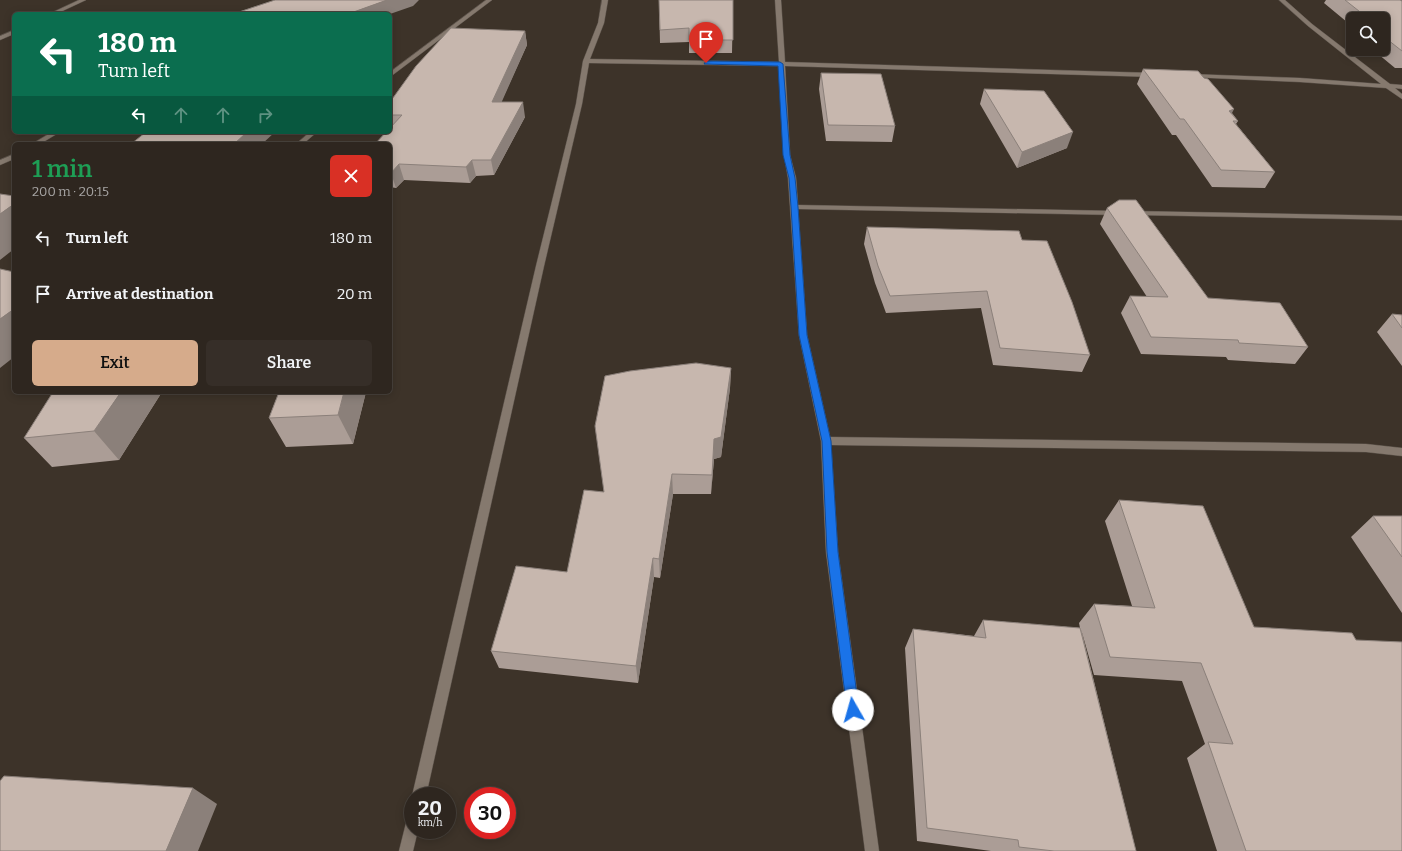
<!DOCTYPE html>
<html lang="en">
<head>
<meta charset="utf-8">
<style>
  body { margin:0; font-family:Bitter,serif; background:#362e28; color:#f1f3f6; height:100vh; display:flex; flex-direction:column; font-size:15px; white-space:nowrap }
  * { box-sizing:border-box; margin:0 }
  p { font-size:13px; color:#a7a5a4 }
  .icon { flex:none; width:22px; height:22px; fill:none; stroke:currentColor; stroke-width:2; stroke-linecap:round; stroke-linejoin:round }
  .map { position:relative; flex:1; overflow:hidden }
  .details { position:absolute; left:12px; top:142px; width:380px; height:252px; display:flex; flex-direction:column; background:#2e261f; border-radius:6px; box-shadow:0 2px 10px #0003,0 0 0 1px #49433d }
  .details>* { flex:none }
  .banner { position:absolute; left:12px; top:12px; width:380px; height:122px; border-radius:6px; box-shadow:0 2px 10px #0003,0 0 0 1px #49433d; background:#0b6e4f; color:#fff; overflow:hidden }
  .controls { position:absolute; left:1346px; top:12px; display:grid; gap:8px }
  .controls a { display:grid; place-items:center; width:44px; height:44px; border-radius:6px; background:#2e261f; box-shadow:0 2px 10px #0003,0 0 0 1px #49433d; font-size:20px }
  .speed { position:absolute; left:404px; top:787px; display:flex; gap:8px; font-size:20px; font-weight:700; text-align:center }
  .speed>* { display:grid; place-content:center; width:52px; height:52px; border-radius:50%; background:#2e261f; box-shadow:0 2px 10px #0003,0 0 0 1px #49433d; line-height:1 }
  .speed small { font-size:10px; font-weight:400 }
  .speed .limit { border:6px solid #d22; background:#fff; color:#111 }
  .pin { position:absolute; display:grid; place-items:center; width:34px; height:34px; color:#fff; margin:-41px -17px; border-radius:50% 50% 50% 0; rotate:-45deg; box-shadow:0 0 4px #0007 }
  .pin .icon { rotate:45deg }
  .me { position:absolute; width:44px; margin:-22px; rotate:353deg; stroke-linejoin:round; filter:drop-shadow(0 0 3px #0008) }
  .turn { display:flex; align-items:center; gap:14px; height:84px; padding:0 20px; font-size:18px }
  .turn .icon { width:52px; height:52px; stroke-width:2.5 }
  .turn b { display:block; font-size:28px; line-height:34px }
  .lanes { display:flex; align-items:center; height:38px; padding:0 20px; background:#0003; justify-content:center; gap:20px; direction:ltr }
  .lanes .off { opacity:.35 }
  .round { display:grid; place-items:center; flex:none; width:42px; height:42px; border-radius:6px; background:#362e28 }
  .summary { display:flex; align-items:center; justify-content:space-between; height:68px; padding:0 20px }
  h1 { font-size:24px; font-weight:600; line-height:30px; color:#1e9e55 }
  .action { display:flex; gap:8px; margin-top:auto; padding:8px 20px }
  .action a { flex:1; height:46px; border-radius:6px; background:#d6ab8b; color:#111; font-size:16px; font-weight:600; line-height:46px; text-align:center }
  .action a+a { background:#362e28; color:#f1f3f6 }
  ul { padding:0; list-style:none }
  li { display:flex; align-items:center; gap:12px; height:56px; padding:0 20px }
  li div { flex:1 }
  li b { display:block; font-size:15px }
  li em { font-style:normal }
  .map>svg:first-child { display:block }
</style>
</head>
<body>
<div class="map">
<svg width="1402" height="851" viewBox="0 0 1402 851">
  <rect width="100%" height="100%" fill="#3d3329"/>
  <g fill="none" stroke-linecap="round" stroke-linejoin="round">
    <defs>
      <path id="street" d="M79,0H86L56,14H49Z
        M486,0H492L390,77V72Z
        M602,0H608L604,23L590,59L779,62L775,0H781L785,62L1154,73L1157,75L1154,77L785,66L790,155L796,178L798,205L1118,211L1122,213L1118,215L798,209L807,335L830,437L1366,444L1402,448V456L1366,452L831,445L838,552L879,851H865L826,552L821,441L799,335L788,178L784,155L779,66L589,63L582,104L544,266L426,796H413V799L412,796L536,266L576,104L583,61L598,23Z
        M1279,0H1285L1312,24L1390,84L1402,85V89L1395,88L1402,94V99L1386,88L1300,82L1188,77V75L1190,74L1300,78L1381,84L1308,26Z
        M14,30V34L0,40V36Z
        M52,132H60L40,144H32Z
        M310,132H317L303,144H296Z
        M14,154V159L0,165V160Z
        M1131,211L1402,216V220L1134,215L1130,213Z
        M413,813V830H418L413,851H399L408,815Z"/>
    </defs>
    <use href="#street" stroke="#5b524a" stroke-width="1"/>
    <use href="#street" fill="#85796e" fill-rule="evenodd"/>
  </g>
  <path fill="#ab9d96" d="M659,0H733L732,53H689V42L660,43Z
    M1326,0H1400L1402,1V68H1395L1372,49H1383V19H1353V27L1324,3Z
    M525,31L527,45L501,102L525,117L494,175L476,176L470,183L404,180L396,188L390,187V102Z
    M1143,69L1232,113L1238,121L1236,124L1275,172L1265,188L1212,187L1176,135H1172L1137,84Z
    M821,73L895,126L892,142L826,141L819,89Z
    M984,89L1067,148L1017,168L980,104Z
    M1107,208L1208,298L1308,347L1295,364L1228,360L1226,357L1141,354L1121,313L1130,296L1147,297L1100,224Z
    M867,227L1022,240L1090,355L1082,372L993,365L981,308L886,313L875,283L864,244Z
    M1392,314L1402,315V366L1377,332Z
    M731,368L730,388L721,457L714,459L711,494H673L660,578L654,577L638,683L499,668L491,651L567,572L604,492Z
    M162,392L119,460L52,467L24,438Z
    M279,392H366L353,444L286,447L269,418Z
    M1119,500L1254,627L1402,851H1217L1187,758L1205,744L1182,681L1094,675L1081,629L1136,851H991L917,841L905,648L913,629L974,636L983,620L1080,628L1079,623L1094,604L1132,606L1105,521Z
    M1373,516H1402V613L1351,537Z"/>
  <path fill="#8b807a" d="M387,0H419L413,6L390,14H348Z
    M525,31L527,45L495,117L492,102Z
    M523,102L525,117L494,175L491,160Z
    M1234,109L1226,125L1229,111Z
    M243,132H275L262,144H234Z
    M1073,132L1067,148L1017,168L1022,152Z
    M472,160L476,176L470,183L466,167Z
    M399,164L404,180L396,188L391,173Z
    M14,204V249L0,260V214Z
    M14,309V357L0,368V319Z
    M731,368L730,388L721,457L714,459L711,494L712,475L714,439Z
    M121,392H162L119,460L94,431Z
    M344,392H366L353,444L338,415Z
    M672,474L673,494L660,578L659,559Z
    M653,558L654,577L638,683L636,666Z
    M193,788L217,804L198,851H166Z"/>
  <path fill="#c7b7ae" stroke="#8b807a" d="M275,0H387L348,14H233Z
    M659,0H733V40H689V28L660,30Z
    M1345,0H1400L1402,1V51L1383,36V19H1369Z
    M451,28L525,31L492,102H523L491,160H472L466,167L399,164L391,173L390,172V144H375L386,132H390V128L402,115H390V102L416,66Z
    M1143,69L1198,71L1204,78L1208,79L1234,109L1229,111L1238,121H1233L1275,172L1221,170L1184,119H1180Z
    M821,73L881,74L895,126L828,125Z
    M984,89L1044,91L1073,132L1022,152Z
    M146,132H243L246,133L234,144H131Z
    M0,194L14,196V204L0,214Z
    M1119,200H1136L1208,298L1280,303L1308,347L1239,343L1238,340L1151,337L1130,296L1168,297L1107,208Z
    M867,227L1019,231L1022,240L1047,241L1072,302L1090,355L1000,348L987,291L890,296L878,266Z
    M0,269L14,272V309L0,319Z
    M1392,314L1402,315V328Z
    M696,363L731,368L721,437L714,439L712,475L672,474L659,559L653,558L636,666L491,651L516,566L567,572L584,490L604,492L595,426L605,376L630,371Z
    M53,392H121L94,431L24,438Z
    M279,392H344L338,415L269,418Z
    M1119,500L1203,506L1254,627L1352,633L1356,640L1402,642V851H1246L1208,742L1233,744L1201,663L1110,657L1094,604L1155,608Z
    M1373,516H1402V557Z
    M983,620L1080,628L1136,851H1054L1019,847L1018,840L927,828L913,629L986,638Z
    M4,776L193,788L166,851H0V781Z"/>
  <path fill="#1a73e8" stroke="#114b97" d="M706,61L780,62L783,64L790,155L795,178L798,207L807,335L831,441L838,552L859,710L857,714L853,715L849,714L847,710L827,552L822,441L799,335L791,207L789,178L783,155L778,66L704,64Z"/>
</svg>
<div class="controls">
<a><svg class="icon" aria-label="search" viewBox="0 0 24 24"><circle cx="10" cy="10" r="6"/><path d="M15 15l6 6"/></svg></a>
</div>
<div class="speed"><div>20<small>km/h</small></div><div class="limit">30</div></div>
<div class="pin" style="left:706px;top:63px;background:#d93025"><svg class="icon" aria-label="arrive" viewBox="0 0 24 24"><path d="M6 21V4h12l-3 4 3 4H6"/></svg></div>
<svg class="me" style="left:853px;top:710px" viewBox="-20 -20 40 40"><circle r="19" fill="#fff"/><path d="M0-13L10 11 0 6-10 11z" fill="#1a73e8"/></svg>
<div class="banner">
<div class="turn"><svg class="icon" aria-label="left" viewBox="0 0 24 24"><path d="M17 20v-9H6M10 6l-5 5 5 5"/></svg><div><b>180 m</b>Turn left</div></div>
<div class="lanes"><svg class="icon" aria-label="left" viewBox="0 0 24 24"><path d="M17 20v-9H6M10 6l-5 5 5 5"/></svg><svg class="icon off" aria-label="ahead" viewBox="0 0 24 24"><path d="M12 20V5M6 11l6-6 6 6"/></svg><svg class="icon off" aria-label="ahead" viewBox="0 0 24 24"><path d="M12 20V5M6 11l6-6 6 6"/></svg><svg class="icon off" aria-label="right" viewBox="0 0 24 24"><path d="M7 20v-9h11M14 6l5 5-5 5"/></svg></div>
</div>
<section class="details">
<div class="summary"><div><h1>1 min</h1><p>200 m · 20:15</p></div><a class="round" style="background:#d93025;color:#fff"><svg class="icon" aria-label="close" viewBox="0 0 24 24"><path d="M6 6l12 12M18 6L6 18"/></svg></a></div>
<ul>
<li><svg class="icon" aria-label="left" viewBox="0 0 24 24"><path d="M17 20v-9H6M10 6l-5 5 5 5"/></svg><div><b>Turn left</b></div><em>180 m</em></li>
<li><svg class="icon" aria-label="arrive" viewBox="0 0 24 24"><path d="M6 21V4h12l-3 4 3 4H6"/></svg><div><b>Arrive at destination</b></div><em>20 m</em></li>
</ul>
<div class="action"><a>Exit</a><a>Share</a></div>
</section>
</div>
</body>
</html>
